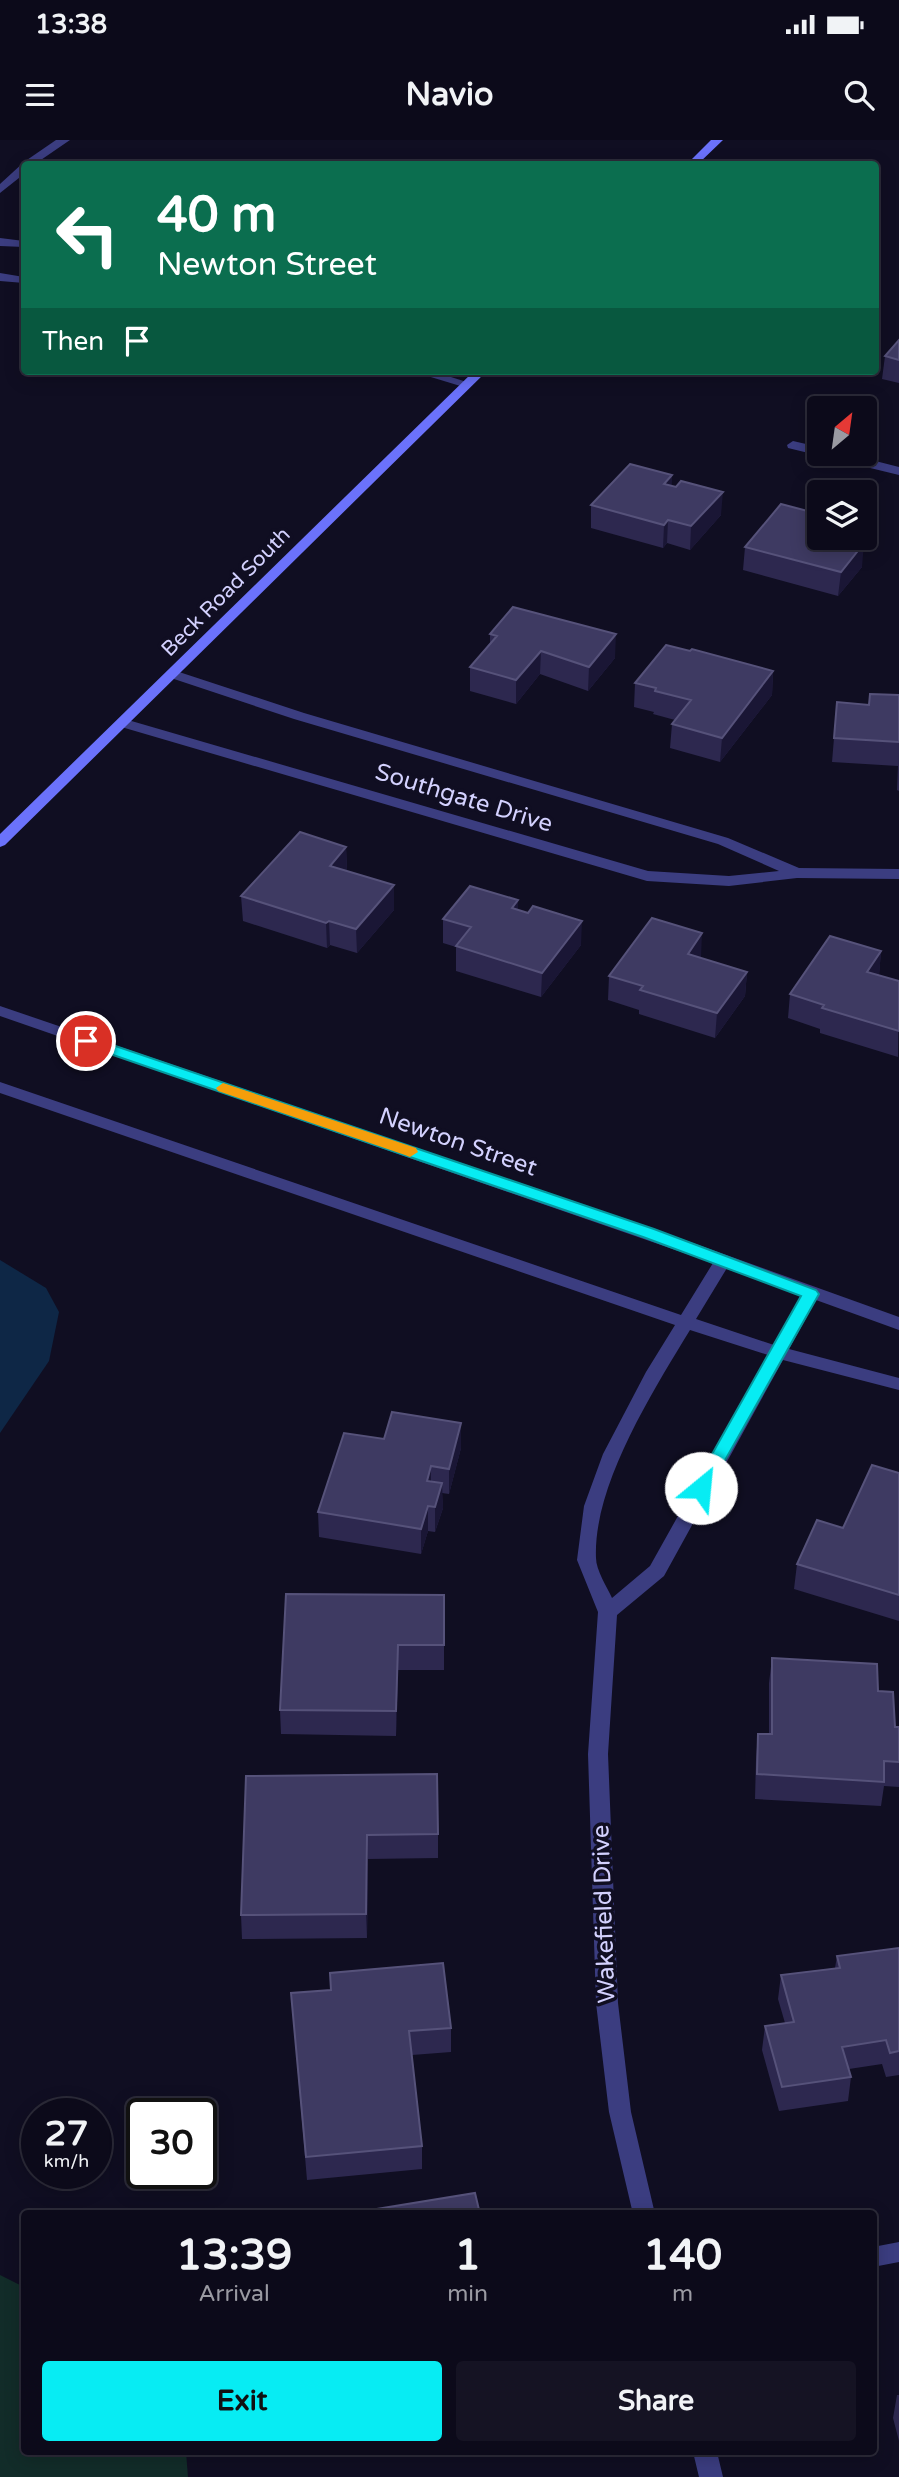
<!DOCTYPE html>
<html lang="en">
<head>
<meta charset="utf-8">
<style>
  body { margin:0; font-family:"Varela Round",sans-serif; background:#151323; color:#f1f3f6; height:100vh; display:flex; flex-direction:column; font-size:26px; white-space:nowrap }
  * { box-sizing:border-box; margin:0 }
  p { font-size:23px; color:#9a9aa2 }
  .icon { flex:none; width:38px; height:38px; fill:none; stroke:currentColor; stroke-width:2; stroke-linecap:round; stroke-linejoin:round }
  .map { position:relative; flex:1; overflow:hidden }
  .drawer { position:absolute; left:21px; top:2070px; width:856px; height:245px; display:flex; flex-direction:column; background:#0c0a1a; border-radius:7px; box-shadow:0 4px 18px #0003,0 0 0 2px #2c2b39 }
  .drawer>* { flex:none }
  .top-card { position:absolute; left:21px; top:21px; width:858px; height:214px; border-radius:7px; box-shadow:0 4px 18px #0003,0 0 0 2px #2c2b39; background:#0b6e4f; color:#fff; overflow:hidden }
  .needle { width:46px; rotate:29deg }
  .fabs { position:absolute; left:807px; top:256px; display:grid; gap:14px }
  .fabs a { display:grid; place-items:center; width:70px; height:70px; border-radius:7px; background:#0c0a1a; box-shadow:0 4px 18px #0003,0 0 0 2px #2c2b39; font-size:35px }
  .speed { position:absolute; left:21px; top:1958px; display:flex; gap:14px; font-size:35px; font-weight:700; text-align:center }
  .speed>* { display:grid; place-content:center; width:91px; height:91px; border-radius:50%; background:#0c0a1a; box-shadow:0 4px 18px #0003,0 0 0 2px #2c2b39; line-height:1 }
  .speed small { font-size:18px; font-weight:400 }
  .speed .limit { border:4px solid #111; border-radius:10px; background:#fff; color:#111 }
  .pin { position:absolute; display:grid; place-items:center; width:60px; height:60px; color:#fff; margin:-30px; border:4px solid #fff; border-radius:50%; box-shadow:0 2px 7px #0007 }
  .me { position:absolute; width:77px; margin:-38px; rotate:28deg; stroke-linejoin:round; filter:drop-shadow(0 0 5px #0008) }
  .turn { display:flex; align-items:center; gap:24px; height:147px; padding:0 21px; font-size:32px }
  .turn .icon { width:91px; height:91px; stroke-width:2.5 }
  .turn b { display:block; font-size:49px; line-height:60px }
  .then { display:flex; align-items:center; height:66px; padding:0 21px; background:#0003; gap:14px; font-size:26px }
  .eta { display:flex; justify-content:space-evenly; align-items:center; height:119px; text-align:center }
  .eta b { font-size:42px; font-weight:700; line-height:49px }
  .action { display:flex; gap:14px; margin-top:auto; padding:14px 21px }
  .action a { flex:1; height:80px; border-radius:7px; background:#07ecf3; color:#111; font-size:28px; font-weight:700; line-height:80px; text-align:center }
  .action a+a { background:#151323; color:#f1f3f6 }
  .status { display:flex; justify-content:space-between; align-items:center; height:49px; padding:0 35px; background:#0c0a1a; direction:ltr }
  .status svg { height:19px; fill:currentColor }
  header { display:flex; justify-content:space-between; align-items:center; height:91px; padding:0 21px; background:#0c0a1a; font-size:32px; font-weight:700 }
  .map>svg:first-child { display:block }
</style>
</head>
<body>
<div class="status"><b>13:38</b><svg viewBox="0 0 49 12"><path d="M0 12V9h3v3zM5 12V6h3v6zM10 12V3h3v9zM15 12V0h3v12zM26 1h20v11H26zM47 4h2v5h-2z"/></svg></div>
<header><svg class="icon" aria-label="menu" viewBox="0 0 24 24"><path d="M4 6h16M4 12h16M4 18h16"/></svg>Navio<svg class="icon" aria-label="search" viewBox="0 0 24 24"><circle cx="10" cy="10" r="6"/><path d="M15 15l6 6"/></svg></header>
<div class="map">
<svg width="899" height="2337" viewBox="0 0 899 2337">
  <rect width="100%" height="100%" fill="#100e22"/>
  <path fill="#122c29" d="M0,2135L24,2147V2312H186L188,2337H0Z"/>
  <path fill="#0e2746" d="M0,1120L46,1148L59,1172L49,1221L0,1293Z"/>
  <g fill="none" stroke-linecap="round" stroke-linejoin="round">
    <path fill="#3b3d80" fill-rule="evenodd" d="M56,0H70L35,24H24V34L0,53V44L24,22Z
      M0,98L24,101V107L0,106Z
      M0,133L24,137V143L0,141Z
      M411,231H432L473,244L467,248Z
      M793,301L819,307V313H844L899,327V335L788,308L787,305Z
      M173,530L304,573L728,698L799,728L899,729V739L797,738L729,746L647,741L118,586V580H128L648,731L729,736L779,731L718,704L294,579L168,537V531Z
      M0,866L654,1089L899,1177V1190L816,1160L789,1209L899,1238V1250L783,1220L664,1436L617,1475L608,1614L618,1863L631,1972L655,2074H633L609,1972L596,1863L588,1614L598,1472L577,1420L584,1366L603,1314L646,1232L675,1185L0,953V942L681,1175L713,1123L0,876ZM727,1128L802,1155L774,1205L696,1179ZM690,1190L768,1215L650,1426L612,1458C607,1447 596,1430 596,1418C593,1345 653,1251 690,1190Z
      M899,2102V2122L873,2127V2107Z
      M693,2312H717L723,2337H699Z"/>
    <path fill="#6b72fb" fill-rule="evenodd" d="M711,0H723L698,24H687Z
      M474,231H487L5,705L0,707V694Z"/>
  </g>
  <path fill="#2d284f" d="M899,200V243L882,239L885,216Z
    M672,335L671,346L721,375L690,410L667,403L663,408L591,388V365Z
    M819,397L862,427L838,456L743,430L745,407Z
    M490,494L615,518L588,551L540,534L516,564L470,551V527L490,503Z
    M773,531L772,555L720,622L670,608L672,584L675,580L653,574L654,572L634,567L635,543Z
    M899,555V651L897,650L898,626L832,622L837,562L869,565Z
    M346,707L347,731L394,770L357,813L330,805L327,808L243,781L241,756Z
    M518,760V770L581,805L541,857L456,831V807L443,803V779Z
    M881,811L879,835L899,841L898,917L820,893V889L788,878L790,854Z
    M701,818L747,832L745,856L715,898L639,874V870L608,860L609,836Z
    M384,1299L461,1308L449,1354L442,1353L443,1368L435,1392L428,1391L421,1414L319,1397L318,1372Z
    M899,1333V1481L794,1449L797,1424L843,1388Z
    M444,1455V1530H398L396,1596L281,1594L280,1570Z
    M772,1518L878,1551L895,1587H899V1647L884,1646L881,1666L755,1659L756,1619L758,1594H769V1543Z
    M246,1636L438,1694V1718L368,1719L367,1798L242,1799L241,1775Z
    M899,1808V1935L886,1937L882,1924L849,1929L851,1937L848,1961L779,1971L762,1910L765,1886L785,1883L778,1859L781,1835L835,1828L837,1816Z
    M330,1833L451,1888V1912L412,1915L422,2006V2029L307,2040L291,1853L330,1850Z
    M897,2255H899V2301L893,2278Z"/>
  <path fill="#1a1635" d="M672,335L671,358L664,344Z
    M723,352L721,375L690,410L691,386Z
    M668,380L667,403L663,408L664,385Z
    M819,384V397L813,391Z
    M864,403L862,427L838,456L841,432Z
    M616,494L615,518L588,551L589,527Z
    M541,511L540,534L516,564V540Z
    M773,531L772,555L720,622L722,598Z
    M346,707L347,731L330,726Z
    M394,745V770L357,813L356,789Z
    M518,760V784L512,768Z
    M329,781L330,805L327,808L326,783Z
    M582,781L581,805L541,857L542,833Z
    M702,793L701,818L688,814Z
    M881,811L879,836L867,832Z
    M747,832L745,856L715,898L717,873Z
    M461,1283V1308L449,1354V1329Z
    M431,1326V1351L427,1341Z
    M442,1343L443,1368L435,1392V1367Z
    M428,1366V1391L421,1414V1389Z
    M398,1505V1530L396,1596V1571Z
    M367,1695L368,1719L367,1798L366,1774Z"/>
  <path fill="#3e3a62" stroke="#56527a" stroke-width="2" d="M899,200V220L885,216Z
    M630,324L672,335L664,344L676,347L681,341L723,352L691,386L668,380L664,385L591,365Z
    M781,364L819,374V384L813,391L819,393V397H838L864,403L841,432L745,407Z
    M513,467L616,494L589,527L541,511L516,540L470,527L497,496L490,494Z
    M666,505L690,511L692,509L773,531L722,598L672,584L691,560L655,551L656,548L635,543Z
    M870,554L899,555V602L834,598L837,562L869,565Z
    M300,692L346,707L330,726L394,745L356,789L329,781L326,783L241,756Z
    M470,746L518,760L512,768L528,773L533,766L582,781L542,833L456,806L471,787L443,779Z
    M652,778L702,793L688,814L747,832L717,873L640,850L643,846L609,836Z
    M830,796L881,811L867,832L899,841V891L822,868L824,865L790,854Z
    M392,1272L461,1283L449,1329L431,1326L427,1341L442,1343L435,1367L428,1366L421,1389L318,1372L344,1293L384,1299Z
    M872,1325L899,1333V1455L797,1424L817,1380L843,1388Z
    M286,1454L444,1455V1505H398L396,1571L280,1570Z
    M772,1518L877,1524L878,1551L893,1552L895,1587H899V1622L884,1621V1642L757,1634L758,1594H772Z
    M437,1634L438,1694L367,1695L366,1774L241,1775L246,1636Z
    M899,1808V1911L890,1913L886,1900L842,1907L851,1937L782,1947L765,1886L794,1882L781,1835L840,1828L837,1816Z
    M443,1823L451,1888L409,1891L422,2006L306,2017L291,1853L331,1850L330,1833Z
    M475,2053L480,2074H346Z"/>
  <path fill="#07ecf3" stroke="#05999e" stroke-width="2" d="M86,896L654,1089L816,1150L819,1154L707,1352H695L693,1348L801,1156L643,1097L81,904V898Z"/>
  <path fill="#f59e0b" d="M223,943L416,1008L418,1012L410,1017L405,1015L218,951L216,948Z"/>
  <g text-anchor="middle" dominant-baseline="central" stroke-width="7" stroke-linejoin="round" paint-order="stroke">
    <g font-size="21" fill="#d3d1fe" stroke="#100e22">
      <text transform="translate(226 452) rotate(-45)">Beck Road South</text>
    </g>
    <g font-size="24" fill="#d3d1fe" stroke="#100e22">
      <text transform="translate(464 658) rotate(17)">Southgate Drive</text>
      <text transform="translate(458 1002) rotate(19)">Newton Street</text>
      <text transform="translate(604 1774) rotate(-92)">Wakefield Drive</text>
    </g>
  </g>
</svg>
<div class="fabs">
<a><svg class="needle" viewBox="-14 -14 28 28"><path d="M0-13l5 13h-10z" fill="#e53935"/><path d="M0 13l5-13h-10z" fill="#9a9aa2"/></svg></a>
<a><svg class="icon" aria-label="layers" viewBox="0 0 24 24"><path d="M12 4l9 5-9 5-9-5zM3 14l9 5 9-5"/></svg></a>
</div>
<div class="speed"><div>27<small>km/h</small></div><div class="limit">30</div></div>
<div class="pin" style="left:86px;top:901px;background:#d93025"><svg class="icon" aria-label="arrive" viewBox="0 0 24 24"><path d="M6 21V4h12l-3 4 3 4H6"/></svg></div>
<svg class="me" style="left:701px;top:1348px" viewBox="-20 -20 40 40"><circle r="19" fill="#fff"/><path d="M0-13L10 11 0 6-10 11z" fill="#07ecf3"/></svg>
<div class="top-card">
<div class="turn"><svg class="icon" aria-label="left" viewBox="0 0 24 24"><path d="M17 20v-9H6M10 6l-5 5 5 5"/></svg><div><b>40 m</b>Newton Street</div></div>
<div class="then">Then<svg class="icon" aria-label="arrive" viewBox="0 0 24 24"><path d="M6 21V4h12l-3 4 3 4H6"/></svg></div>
</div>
<section class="drawer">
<div class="eta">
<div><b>13:39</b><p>Arrival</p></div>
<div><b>1</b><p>min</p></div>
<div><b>140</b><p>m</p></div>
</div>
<div class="action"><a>Exit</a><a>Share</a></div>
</section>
</div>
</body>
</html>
